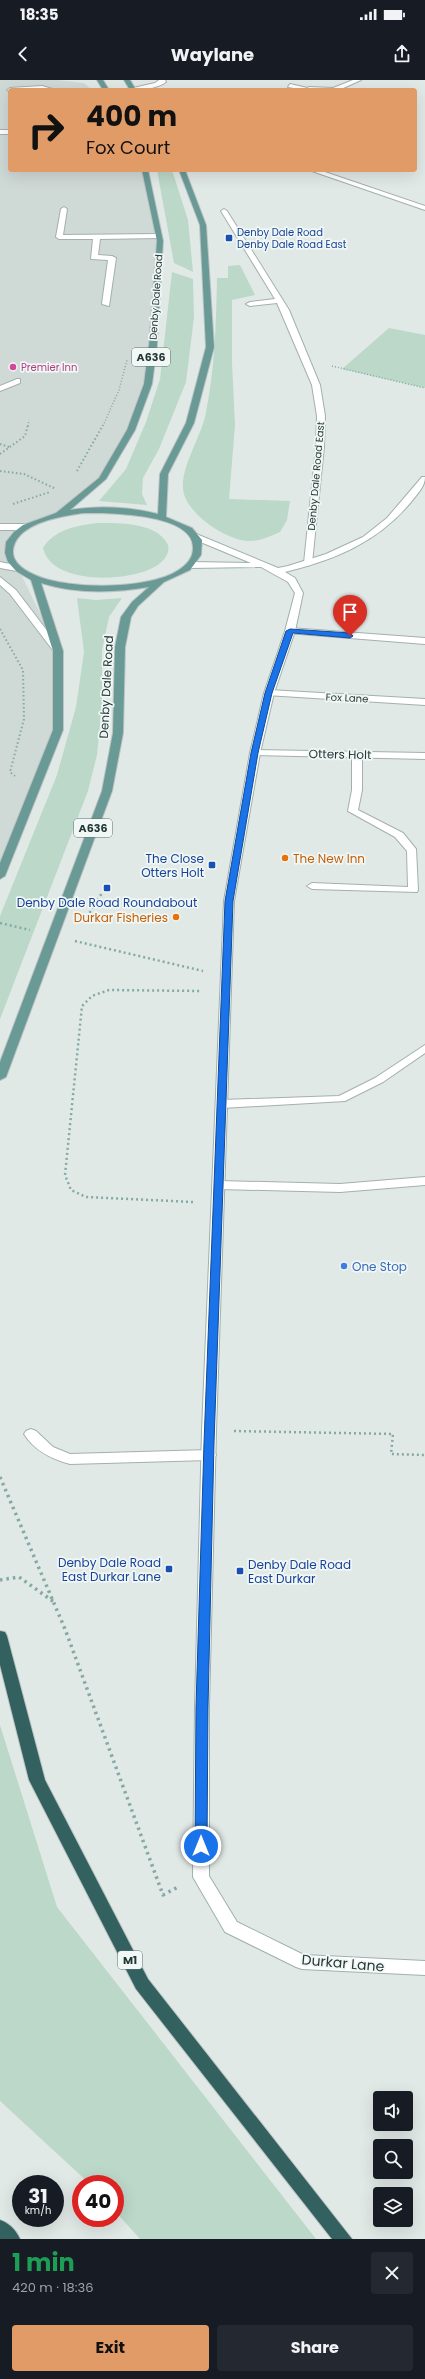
<!DOCTYPE html>
<html lang="en">
<head>
<meta charset="utf-8">
<style>
  body { margin:0; font-family:Poppins,sans-serif; background:#242831; color:#f1f3f6; height:100vh; display:flex; flex-direction:column; font-size:15px; white-space:nowrap }
  * { box-sizing:border-box; margin:0 }
  p { font-size:13px; color:#9ea1a6 }
  .icon { flex:none; width:22px; height:22px; fill:none; stroke:currentColor; stroke-width:2; stroke-linecap:round; stroke-linejoin:round }
  .map { position:relative; height:2159px; overflow:hidden }
  .drawer { display:flex; flex-direction:column; background:#171b24; flex:1 }
  .drawer>* { flex:none }
  .top-card { position:absolute; left:8px; top:8px; width:409px; height:84px; border-radius:4px; box-shadow:0 4px 16px #0002; background:#e19b67; color:#111; overflow:hidden }
  .fabs { position:absolute; left:373px; top:2011px; display:grid; gap:8px }
  .fabs a { display:grid; place-items:center; width:40px; height:40px; border-radius:4px; background:#171b24; box-shadow:0 4px 16px #0002; font-size:20px }
  .speed { position:absolute; left:12px; top:2095px; display:flex; gap:8px; font-size:20px; font-weight:700; text-align:center }
  .speed>* { display:grid; place-content:center; width:52px; height:52px; border-radius:50%; background:#171b24; box-shadow:0 4px 16px #0002; line-height:1 }
  .speed small { font-size:10px; font-weight:400 }
  .speed .limit { border:6px solid #d22; background:#fff; color:#111 }
  .pin { position:absolute; display:grid; place-items:center; width:34px; height:34px; color:#fff; margin:-41px -17px; border-radius:50% 50% 50% 0; rotate:-45deg; box-shadow:0 0 4px #0007 }
  .pin .icon { rotate:45deg }
  .me { position:absolute; width:44px; margin:-22px; rotate:0deg; stroke-linejoin:round; filter:drop-shadow(0 0 3px #0008) }
  .turn { display:flex; align-items:center; gap:14px; height:84px; padding:0 12px; font-size:18px }
  .turn .icon { width:52px; height:52px; stroke-width:2.5 }
  .turn b { display:block; font-size:28px; line-height:34px }
  .round { display:grid; place-items:center; flex:none; width:42px; height:42px; border-radius:4px; background:#242831 }
  .summary { display:flex; align-items:center; justify-content:space-between; height:68px; padding:0 12px }
  h1 { font-size:24px; font-weight:700; line-height:30px; color:#1e9e55 }
  .primary-button { display:flex; gap:8px; margin-top:auto; padding:8px 12px }
  .primary-button a { flex:1; height:46px; border-radius:4px; background:#e19b67; color:#111; font-size:16px; font-weight:700; line-height:46px; text-align:center }
  .primary-button a+a { background:#242831; color:#f1f3f6 }
  .status { display:flex; justify-content:space-between; align-items:center; height:28px; padding:0 20px; background:#171b24; direction:ltr }
  .status svg { height:11px; fill:currentColor }
  header { display:flex; justify-content:space-between; align-items:center; height:52px; padding:0 12px; background:#171b24; font-size:18px; font-weight:700 }
  .map>svg:first-child { display:block }
</style>
</head>
<body>
<div class="status"><b>18:35</b><svg viewBox="0 0 49 12"><path d="M0 12V9h3v3zM5 12V6h3v6zM10 12V3h3v9zM15 12V0h3v12zM26 1h20v11H26zM47 4h2v5h-2z"/></svg></div>
<header><svg class="icon" aria-label="back" viewBox="0 0 24 24"><path d="M15 5l-7 7 7 7"/></svg>Waylane<svg class="icon" aria-label="share" viewBox="0 0 24 24"><path d="M12 15V3M7 8l5-5 5 5M5 13v7h14v-7"/></svg></header>
<div class="map">
<svg width="425" height="2159" viewBox="0 0 425 2159">
  <rect width="100%" height="100%" fill="#e1e9e7"/>
  <path fill="#cfd9d6" d="M0,0H57L84,3L92,10H10V90H145L160,161L148,303L131,350L102,399L59,434L26,447L8,467L58,571V650L0,796Z"/>
  <path fill="#bcd8c9" d="M157,90H172L188,140L193,192L174,183Z
    M240,185L255,215L232,220V283L235,345L229,419L290,421L287,440L280,452C270,456 259,462 248,461C226,460 185,433 183,409C181,387 200,358 205,337C215,290 216,245 217,198H228V186Z
    M172,192L193,199L194,237L186,302L159,369L143,398L142,414L147,425L99,421L126,389L146,342L160,299Z
    M389,248L425,255V308L342,289Z
    M97,443C118,443 155,442 167,463C171,471 166,479 159,484C134,503 51,506 43,468C55,449 76,446 97,443Z
    M77,518L96,520L122,518L109,537L102,570V623L97,675L88,711L0,939V836L57,695L76,627L84,572Z
    M0,1645L57,1827L316,2159H140L115,2131V2104H90L0,2021Z"/>
  <g fill="none" stroke-linecap="round" stroke-linejoin="round">
    <defs>
      <path id="lane" d="M159,0H165L166,2C158,8 138,12 129,9L155,3Z
        M290,4L312,9L304,10L288,7Z
        M42,6L56,10H10V12L7,10L10,8Z
        M0,50H10V54H0Z
        M64,127L67,129L63,155L159,154L162,156L159,158L100,159L98,175L112,176L116,178L109,226L102,224L108,180L91,179L93,159H59L56,157L61,129Z
        M17,299H20V303L0,311V306Z
        M357,672L362,675V710L358,730L403,753L416,769L418,810L417,812L312,809L307,806L312,803L408,807L407,771L395,757L348,731L352,710V675Z
        M31,1349L36,1351L53,1367L70,1374L209,1370L214,1372L216,1375L214,1378L209,1380L70,1384C51,1379 35,1371 24,1354L26,1351Z"/>
      <path id="street" d="M353,0H361L339,10L306,9L309,7L333,8Z
        M309,90H319L425,126V130Z
        M224,129L227,131L289,230L320,305L325,336L324,367L312,483L308,486L304,483L316,367L317,336L312,305L277,223L250,226L246,224L250,222L275,219L221,131Z
        M290,548L425,558V564L287,553V549Z
        M269,610L425,619V625L266,615V611Z
        M255,670L425,673V679L252,675V671Z
        M425,965V973L383,1002L345,1021L222,1028L216,1024L222,1020L339,1016L375,998Z
        M425,1097V1105L340,1112L219,1109L213,1105L219,1101L340,1104Z"/>
      <path id="secondary" d="M422,397H425C425,407 417,414 411,422C377,463 334,480 285,492L295,498L303,513L295,551L274,613L260,673L234,821L216,1351L209,1627V1796L237,1842L304,1875L425,1881V1895L302,1889L296,1887L225,1852L193,1797L195,1627L202,1351L224,821L250,673L264,613L285,551L295,513L288,502L261,487L190,488L186,485L190,482L251,483L191,458V454L194,453L278,488L288,486L326,474L363,457L387,438Z
        M0,444H26L30,447L26,450H0Z
        M0,482L20,486L21,488L17,491L0,488Z
        M0,497L16,510L61,569V573H55L10,514L0,505Z"/>
      <path id="primary" d="M97,0H103L109,10H103Z
        M124,0H130L136,10H130Z
        M142,90H148L163,161L157,265L152,304L135,350L106,399L70,430C98,425 131,427 158,434L160,394L186,343L206,267L200,145L179,90H185L206,145L214,267L194,343L168,394L166,437L192,448L202,460L201,475L190,490L164,502L138,526L131,537L125,567L123,653L112,711L6,997L0,1000V982L102,711L113,653L115,567L121,537L132,522L149,507C114,513 75,514 41,503L63,571V650L5,796L0,799V783L53,650V571L31,500L16,491L8,482L5,473L6,462L14,452L23,445L56,433L99,398L127,350L144,304L149,265L157,161ZM84,433C108,433 194,433 193,468C193,475 190,481 184,486C157,511 67,510 35,495C26,491 13,484 13,472C14,443 62,436 84,433Z"/>
      <path id="highway" d="M0,1551L5,1552L7,1556L45,1700L148,1899L352,2159H332L136,1909L29,1700L0,1585Z
        M0,2140C9,2143 16,2150 20,2159H0Z"/>
    </defs>
    <use href="#lane" stroke="#a4b0ae" stroke-width="2"/>
    <use href="#street" stroke="#a4b0ae" stroke-width="2"/>
    <use href="#secondary" stroke="#9eb1ad" stroke-width="2"/>
    <use href="#primary" stroke="#bdc3c3" stroke-width="2"/>
    <use href="#highway" stroke="#bdc3c3" stroke-width="2"/>
    <path stroke="#85a9a5" stroke-width="1.5" stroke-dasharray="1 2" stroke-linecap="butt" d="M332,286L425,308
      M28,346L29,340
      M103,346L119,310L127,280"/>
    <path stroke="#85a9a5" stroke-width="2" stroke-dasharray="1.5 2.5" stroke-linecap="butt" d="M0,364L9,367
      M0,374L25,356L28,345
      M0,391L24,394L56,409
      M77,391L103,345
      M13,424L50,412
      M0,549L23,590L24,639L10,692L15,696"/>
    <path stroke="#85a9a5" stroke-width="2.5" stroke-dasharray="2 3" stroke-linecap="butt" d="M87,837L102,813
      M0,843L30,850
      M75,861L203,891
      M193,1122L86,1117L71,1110L65,1095L82,926L92,916L109,910L201,911
      M234,1351L393,1354L391,1374L425,1375"/>
    <path stroke="#85a9a5" stroke-width="3.5" stroke-dasharray="2.5 4" stroke-linecap="butt" d="M0,1397L65,1549L163,1815L178,1807
      M0,1500L19,1497L54,1522"/>
    <use href="#lane" fill="#fff" fill-rule="evenodd"/>
    <use href="#street" fill="#fff" fill-rule="evenodd"/>
    <use href="#secondary" fill="#fff" fill-rule="evenodd"/>
    <use href="#primary" fill="#6a9a96" fill-rule="evenodd"/>
    <use href="#highway" fill="#33615f" fill-rule="evenodd"/>
  </g>
  <path fill="#1a73e8" stroke="#114b97" d="M290,549L350,553L353,556L350,558L293,553L272,613L258,673L233,821L214,1363L208,1627L207,1766L201,1771L195,1766L196,1627L204,1363L225,821L251,673L265,613L286,551Z"/>
  <g fill="#1a4fb4" stroke="#f1f7f5" stroke-width="1.5">
    <rect x="225" y="154" width="8" height="8" rx="2"/>
    <rect x="208" y="781" width="8" height="8" rx="2"/>
    <rect x="103" y="804" width="8" height="8" rx="2"/>
    <rect x="165" y="1485" width="8" height="8" rx="2"/>
    <rect x="236" y="1487" width="8" height="8" rx="2"/>
  </g>
  <circle fill="#d1479c" stroke="#f1f7f5" stroke-width="1.5" cx="13" cy="287" r="4"/>
  <g fill="#e8710a" stroke="#f1f7f5" stroke-width="1.5">
    <circle cx="285" cy="778" r="4"/>
    <circle cx="176" cy="837" r="4"/>
  </g>
  <circle fill="#3f7fe0" stroke="#f1f7f5" stroke-width="1.5" cx="344" cy="1186" r="4"/>
  <g text-anchor="middle" dominant-baseline="central" stroke-width="3.5" stroke-linejoin="round" paint-order="stroke">
    <g font-size="10" fill="#164399" stroke="#f1f7f5" text-anchor="start">
      <text x="237" y="152">Denby Dale Road<tspan x="237" dy="12">Denby Dale Road East</tspan></text>
    </g>
    <g font-size="10" fill="#233836" stroke="#f1f7f5">
      <text transform="translate(156 217) rotate(-86)">Denby Dale Road</text>
      <text transform="translate(316 396) rotate(-85)">Denby Dale Road East</text>
      <text transform="translate(347 618) rotate(3)">Fox Lane</text>
    </g>
    <g font-size="10" fill="#b23c85" stroke="#f1f7f5" text-anchor="start">
      <text x="21" y="287">Premier Inn</text>
    </g>
    <g fill="#f1f7f5" stroke="#61716f" stroke-width="1">
      <rect x="132" y="268" width="38" height="18" rx="3"/>
      <rect x="74" y="739" width="38" height="18" rx="3"/>
      <rect x="118" y="1871" width="24" height="18" rx="3"/>
    </g>
    <g font-size="11" font-weight="bold" fill="#233836">
      <text x="151" y="277">A636</text>
      <text x="93" y="748">A636</text>
      <text x="130" y="1880">M1</text>
    </g>
    <g font-size="12" fill="#233836" stroke="#f1f7f5">
      <text transform="translate(106 607) rotate(-87)">Denby Dale Road</text>
      <text transform="translate(340 674) rotate(1)">Otters Holt</text>
    </g>
    <g font-size="12" fill="#164399" stroke="#f1f7f5" text-anchor="end">
      <text x="204" y="778">The Close<tspan x="204" dy="14">Otters Holt</tspan></text>
      <text x="107" y="822" text-anchor="middle">Denby Dale Road Roundabout</text>
      <text x="161" y="1482">Denby Dale Road<tspan x="161" dy="14">East Durkar Lane</tspan></text>
      <text x="248" y="1484" text-anchor="start">Denby Dale Road<tspan x="248" dy="14">East Durkar</tspan></text>
    </g>
    <g font-size="12" fill="#c56008" stroke="#f1f7f5" text-anchor="start">
      <text x="293" y="778">The New Inn</text>
      <text x="168" y="837" text-anchor="end">Durkar Fisheries</text>
    </g>
    <g font-size="12" fill="#366cbe" stroke="#f1f7f5" text-anchor="start">
      <text x="352" y="1186">One Stop</text>
    </g>
    <g font-size="14" fill="#233836" stroke="#f1f7f5">
      <text transform="translate(343 1883) rotate(5)">Durkar Lane</text>
    </g>
  </g>
</svg>
<div class="fabs">
<a><svg class="icon" aria-label="sound" viewBox="0 0 24 24"><path d="M4 9h4l5-4v14l-5-4H4zM17 9q2 3 0 6"/></svg></a>
<a><svg class="icon" aria-label="search" viewBox="0 0 24 24"><circle cx="10" cy="10" r="6"/><path d="M15 15l6 6"/></svg></a>
<a><svg class="icon" aria-label="layers" viewBox="0 0 24 24"><path d="M12 4l9 5-9 5-9-5zM3 14l9 5 9-5"/></svg></a>
</div>
<div class="speed"><div>31<small>km/h</small></div><div class="limit">40</div></div>
<div class="pin" style="left:350px;top:556px;background:#d93025"><svg class="icon" aria-label="arrive" viewBox="0 0 24 24"><path d="M6 21V4h12l-3 4 3 4H6"/></svg></div>
<svg class="me" style="left:201px;top:1766px" viewBox="-20 -20 40 40"><circle r="17" fill="#1a73e8" stroke="#fff" stroke-width="3"/><path d="M0-11L8 9 0 5-8 9z" fill="#fff"/></svg>
<div class="top-card">
<div class="turn"><svg class="icon" aria-label="right" viewBox="0 0 24 24"><path d="M7 20v-9h11M14 6l5 5-5 5"/></svg><div><b>400 m</b>Fox Court</div></div>
</div>
</div>
<section class="drawer">
<div class="summary"><div><h1>1 min</h1><p>420 m · 18:36</p></div><a class="round"><svg class="icon" aria-label="close" viewBox="0 0 24 24"><path d="M6 6l12 12M18 6L6 18"/></svg></a></div>
<div class="primary-button"><a>Exit</a><a>Share</a></div>
</section>
</body>
</html>
